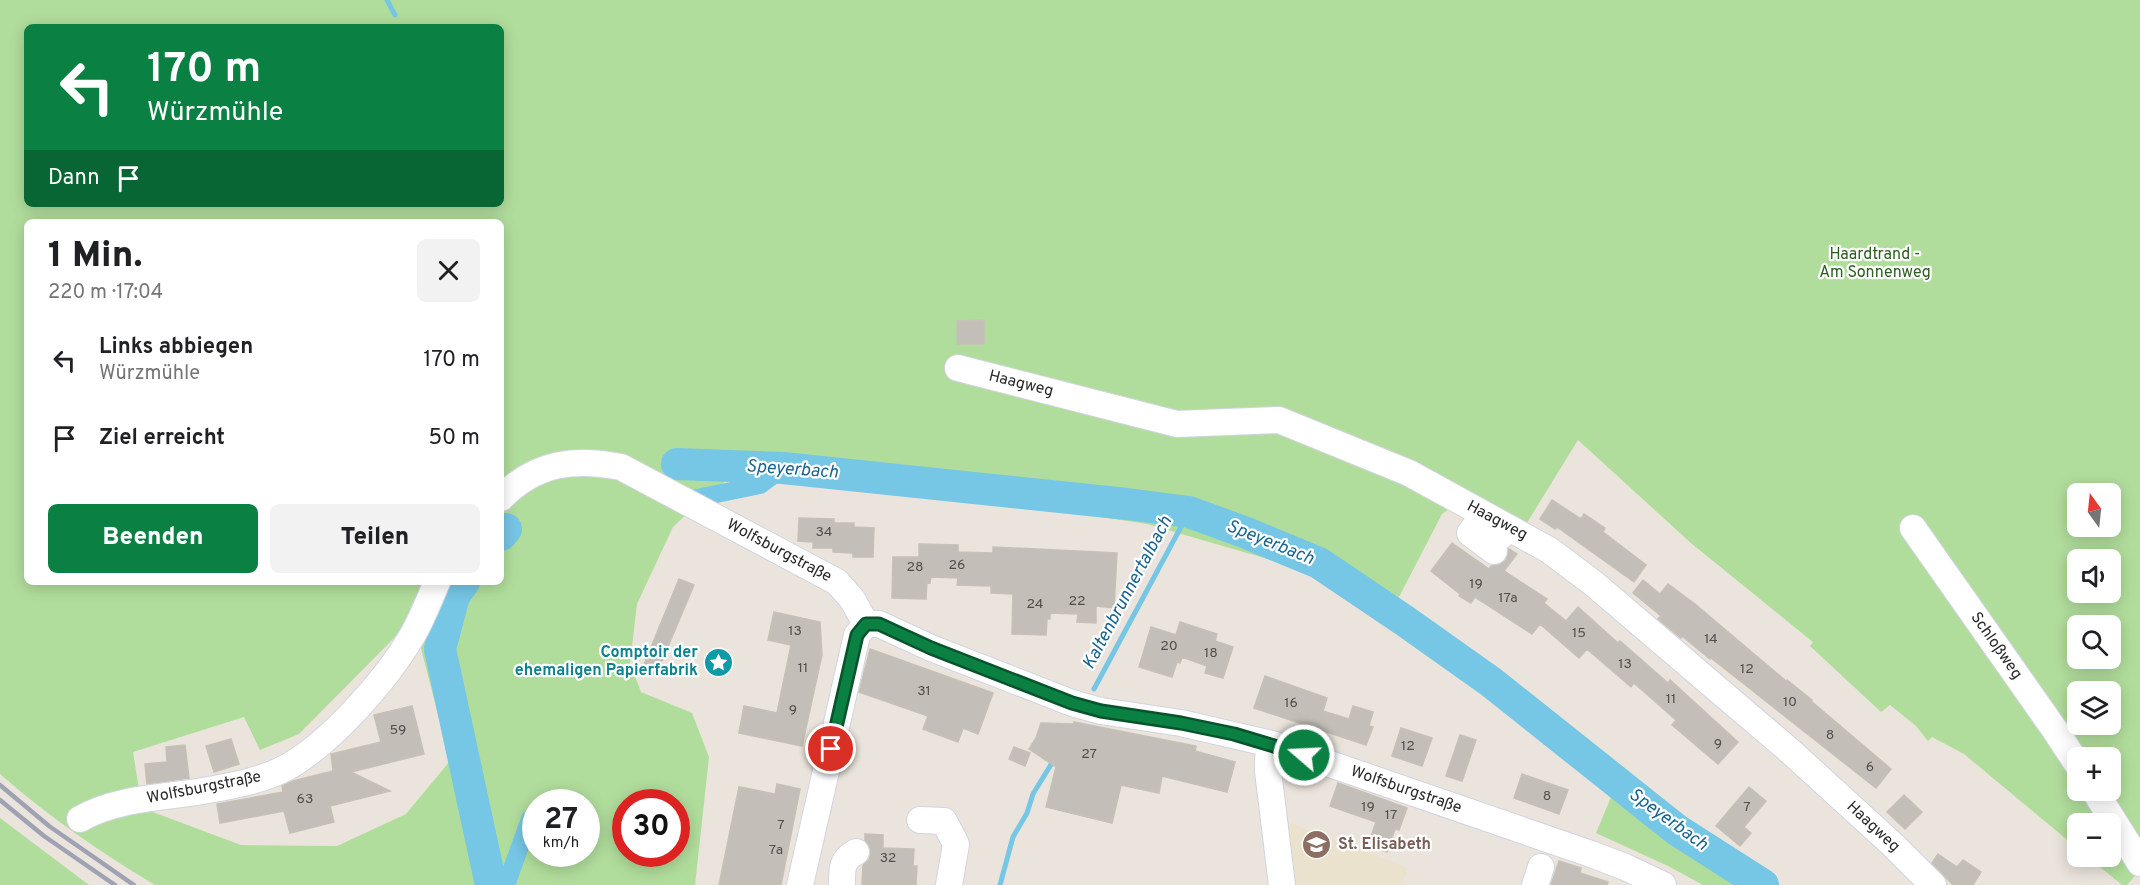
<!DOCTYPE html>
<html lang="de">
<head>
<meta charset="utf-8">
<style>
  body { margin:0; font-family:Overpass,sans-serif; background:#f2f2f2; color:#202124; height:100vh; display:flex; flex-direction:column; font-size:22px; white-space:nowrap }
  * { box-sizing:border-box; margin:0 }
  p { font-size:20px; color:#757577 }
  .icon { flex:none; width:33px; height:33px; fill:none; stroke:currentColor; stroke-width:2; stroke-linecap:round; stroke-linejoin:round }
  .map { position:relative; flex:1; overflow:hidden }
  .drawer { position:absolute; left:24px; top:219px; width:480px; height:366px; display:flex; flex-direction:column; background:#fff; border-radius:9px; box-shadow:0 3px 15px #0003 }
  .drawer>* { flex:none }
  .guide { position:absolute; left:24px; top:24px; width:480px; height:183px; border-radius:9px; box-shadow:0 3px 15px #0003; background:#0b8043; color:#fff; overflow:hidden }
  .needle { width:39px; rotate:345deg }
  .controls { position:absolute; left:2067px; top:483px; display:grid; gap:12px }
  .controls a { display:grid; place-items:center; width:54px; height:54px; border-radius:9px; background:#fff; box-shadow:0 3px 15px #0003; font-size:30px }
  .speed { position:absolute; left:522px; top:789px; display:flex; gap:12px; font-size:30px; font-weight:700; text-align:center }
  .speed>* { display:grid; place-content:center; width:78px; height:78px; border-radius:50%; background:#fff; box-shadow:0 3px 15px #0003; line-height:1 }
  .speed small { font-size:15px; font-weight:400 }
  .speed .limit { border:9px solid #d22; background:#fff; color:#111 }
  .pin { position:absolute; display:grid; place-items:center; width:51px; height:51px; color:#fff; margin:-26px; border:3px solid #fff; border-radius:50%; box-shadow:0 2px 6px #0007 }
  .me { position:absolute; width:66px; margin:-33px; rotate:289deg; stroke-linejoin:round; filter:drop-shadow(0 0 4px #0008) }
  .turn { display:flex; align-items:center; gap:21px; height:126px; padding:0 24px; font-size:27px }
  .turn .icon { width:78px; height:78px; stroke-width:2.5 }
  .turn b { display:block; font-size:42px; line-height:51px }
  .then { display:flex; align-items:center; height:57px; padding:0 24px; background:#0003; gap:12px; font-size:22px }
  .round { display:grid; place-items:center; flex:none; width:63px; height:63px; border-radius:9px; background:#f2f2f2 }
  .head { display:flex; align-items:center; justify-content:space-between; height:102px; padding:0 24px }
  h1 { font-size:36px; font-weight:800; line-height:45px }
  .action { display:flex; gap:12px; margin-top:auto; padding:12px 24px }
  .action a { flex:1; height:69px; border-radius:9px; background:#0b8043; color:#fff; font-size:24px; font-weight:800; line-height:69px; text-align:center }
  .action a+a { background:#f2f2f2; color:#202124 }
  ul { padding:0; list-style:none }
  li { display:flex; align-items:center; gap:18px; height:78px; padding:0 24px }
  li div { flex:1 }
  li b { display:block; font-size:22px }
  li em { font-style:normal }
  .map>svg:first-child { display:block }
</style>
</head>
<body>
<div class="map">
<svg width="2140" height="885" viewBox="0 0 2140 885">
  <rect width="100%" height="100%" fill="#eae4dc"/>
  <path fill="#ebe2cd" d="M1285,821L1408,868L1402,885H1294Z"/>
  <path fill="#b1dd9c" fill-rule="evenodd" d="M0,0H2140V870L2127,885H2122L2088,857L2110,856V824H2078L2077,848L1964,754L1932,737L1928,741L1916,726L1890,705L1881,712L1810,646L1813,642L1692,544L1578,440L1525,526L1471,493L1442,514L1399,597L1147,524L761,465L717,486L673,527L637,604L630,663L641,692L692,713L709,757L695,885H155C100,852 48,816 0,774ZM27,27H501V204H27ZM27,222H501V582H27ZM2078,494H2110V526H2078ZM2078,560H2110V592H2078ZM415,625L450,761L406,814L337,846L241,845L142,808L133,752L244,717L260,750L299,734L405,627ZM2078,626H2110V658H2078ZM2078,692H2110V724H2078ZM2078,758H2110V790H2078ZM536,802H586V854H536ZM626,802H676V854H626Z
    M1614,790L1695,849L1750,885H1703L1668,866L1596,833Z
    M0,818L89,885H0Z"/>
  <g fill="none" stroke-linecap="round" stroke-linejoin="round">
    <path stroke="#76c6e5" stroke-width="5" d="M387,0L395,15
      M1094,689L1189,512
      M1000,885L1013,837L1027,813L1033,794L1055,758"/>
    <path stroke="#76c6e5" stroke-width="18" d="M697,498L760,485L783,468
      M506,885L530,819"/>
    <path stroke="#76c6e5" stroke-width="32" d="M677,464L783,468L1127,504L1189,512L1244,532L1319,563L1405,621L1491,682L1677,830L1763,885
      M501,535L506,529
      M464,582L454,596L440,649L491,885"/>
  </g>
  <path fill="#c3beb8" stroke="#c6c0b6" stroke-width="1.5" d="M984,320V344H957V321Z
    M1552,500L1581,519L1584,514L1605,528L1603,532L1646,565L1634,582L1557,527L1555,529L1540,519Z
    M799,518L834,519V523H854V527L874,528L873,557H853V553L833,552V548H813V542L798,541Z
    M1452,543L1489,569L1491,566L1499,565L1506,560L1509,549L1517,554L1504,571L1547,599L1544,603L1566,621L1578,607L1618,643L1620,641L1668,683L1670,680L1738,742L1718,764L1672,725L1676,720L1634,683L1631,687L1587,649L1579,658L1540,624L1532,634L1475,597L1471,603L1459,596L1460,594L1431,571Z
    M919,544L958,545V552L993,553V547L1117,553L1114,608L1096,606V623L1077,622L1078,614L1050,613V619H1047L1046,635L1012,634L1013,594L991,593V586L957,585L958,578L931,577L930,583L927,582L926,599L892,598L893,557H919Z
    M679,579L694,585L656,675L642,669Z
    M1643,580L1660,594L1668,584L1695,604L1786,681L1787,680L1812,700L1811,701L1891,769L1876,788L1711,658L1710,659L1682,636L1681,638L1658,619L1661,616L1633,593Z
    M774,612L820,622L822,655L802,746L739,733L744,706L777,713L791,645L768,640Z
    M1180,622L1217,634L1215,641L1233,647L1223,678L1205,673L1207,666L1182,657L1180,663L1177,662L1172,677L1139,667L1151,627L1176,635Z
    M870,649L993,693L978,734L963,728L958,742L923,729L928,716L859,692Z
    M1265,676L1327,698L1323,711L1349,719L1353,706L1373,712L1369,726L1373,727L1366,745L1254,708Z
    M412,706L424,754L351,772L390,791L330,806L334,822L290,833L284,811L220,823L217,804L283,792L282,786L293,781L333,771L331,754L381,742L374,715Z
    M1074,722L1196,746L1195,751L1235,762L1227,792L1162,776L1159,793L1121,785L1112,823L1046,807L1056,767L1029,749L1036,738L1041,723L1074,724Z
    M1401,728L1432,738L1422,766L1392,756Z
    M1460,735L1476,740L1462,781L1446,776Z
    M231,739L239,764L214,772L206,746Z
    M185,745L189,778L147,784L145,764L167,762L166,747Z
    M1014,747L1030,753L1025,766L1009,759Z
    M1522,774L1568,790L1559,814L1514,798Z
    M1338,783L1407,808L1399,830L1395,829L1387,852L1368,845L1376,822L1330,806Z
    M777,784L800,789L781,885H719L739,787L775,794Z
    M1749,787L1766,801L1744,827L1751,833L1740,846L1716,826Z
    M1904,795L1922,812L1905,829L1887,812Z
    M865,834L883,835V848L914,849L913,866H917L916,885H862L863,865L869,860L871,852L869,845L865,840Z
    M1938,854L1957,867L1963,860L1981,872L1973,885H1953L1932,863Z
    M1559,861L1581,868L1580,873L1608,882L1607,885H1551Z"/>
  <g fill="none" stroke-linecap="round" stroke-linejoin="round">
    <defs>
      <path id="minor" d="M958,368L1177,424L1279,420L1409,473L1549,550L1593,583L1790,751L1893,845L1933,885
        M501,498C536,462 575,458 621,467L837,582L852,599L866,624
        M1913,528L2055,730L2078,765
        M1494,551L1470,533L1477,524L1501,536
        M866,624H879L931,648L1072,703L1101,711L1181,723L1272,744L1591,854L1625,867L1663,885
        M1272,744L1268,758V771L1282,885
        M2094,790L2140,863
        M80,819C116,798 162,798 203,791C232,786 266,780 291,765C334,739 387,679 412,636C422,619 429,600 437,582
        M920,820L944,821L956,844L949,885
        M800,885L857,635L866,624
        M842,885C842,869 841,860 856,852
        M1535,885L1541,867"/>
    </defs>
    <use href="#minor" stroke="#d1d4e1" stroke-width="28"/>
    <use href="#minor" stroke="#fff" stroke-width="26"/>
    <path stroke="#9fa2b2" stroke-width="4.5" d="M0,785L49,826L134,885
      M0,800L44,836L115,885"/>
  </g>
  <g fill="none" stroke-linecap="round" stroke-linejoin="round">
    <defs>
      <path id="route" d="M831,749L857,635L866,624H879L931,648L1072,703L1101,711L1181,723L1234,734L1304,755"/>
    </defs>
    <use href="#route" stroke="#07532c" stroke-width="15"/>
    <use href="#route" stroke="#0b8043" stroke-width="10"/>
  </g>
  <defs>
    <symbol id="sight-disc" viewBox="-11 -11 22 22"><circle r="9.5" fill="#0f9aa8" stroke="#fff"/><path d="M0-6L1.8-2.2L6-1.7L2.9 1.2L3.7 5.4L0 3.3L-3.7 5.4L-2.9 1.2L-6-1.7L-1.8-2.2Z" fill="#fff"/></symbol>
    <symbol id="school-disc" viewBox="-11 -11 22 22"><circle r="9.5" fill="#8d6e63" stroke="#fff"/><path d="M0-5L7-2L0 1L-7-2ZM-4 1L0 2.5L4 1V4Q0 6-4 4Z" fill="#fff"/></symbol>
  </defs>
  <g fill-rule="evenodd">
    <use href="#sight-disc" x="702" y="646" width="33" height="33"/>
    <use href="#school-disc" x="1300" y="828" width="33" height="33"/>
  </g>
  <g text-anchor="middle" dominant-baseline="central" stroke-width="4.5" stroke-linejoin="round" paint-order="stroke">
    <g font-size="14" fill="#504e4d">
      <text x="824" y="532">34</text>
      <text x="957" y="565">26</text>
      <text x="915" y="567">28</text>
      <text x="1476" y="584">19</text>
      <text x="1508" y="598">17a</text>
      <text x="1077" y="601">22</text>
      <text x="1035" y="604">24</text>
      <text x="795" y="631">13</text>
      <text x="1579" y="633">15</text>
      <text x="1711" y="639">14</text>
      <text x="1169" y="646">20</text>
      <text x="1211" y="653">18</text>
      <text x="1625" y="664">13</text>
      <text x="803" y="668">11</text>
      <text x="1747" y="669">12</text>
      <text x="924" y="691">31</text>
      <text x="1671" y="699">11</text>
      <text x="1790" y="702">10</text>
      <text x="1291" y="703">16</text>
      <text x="793" y="710">9</text>
      <text x="398" y="730">59</text>
      <text x="1830" y="735">8</text>
      <text x="1718" y="744">9</text>
      <text x="1408" y="746">12</text>
      <text x="1089" y="754">27</text>
      <text x="1870" y="767">6</text>
      <text x="1547" y="796">8</text>
      <text x="305" y="799">63</text>
      <text x="1368" y="807">19</text>
      <text x="1747" y="807">7</text>
      <text x="1391" y="815">17</text>
      <text x="781" y="825">7</text>
      <text x="776" y="850">7a</text>
      <text x="888" y="858">32</text>
    </g>
    <g font-size="16" fill="#2b601f" stroke="#fff">
      <text x="1875" y="255">Haardtrand -<tspan x="1875" dy="18">Am Sonnenweg</tspan></text>
    </g>
    <g font-size="16" fill="#292929" stroke="#fff">
      <text transform="translate(1021 384) rotate(14)">Haagweg</text>
      <text transform="translate(1497 521) rotate(28)">Haagweg</text>
      <text transform="translate(779 551) rotate(28)">Wolfsburgstraße</text>
      <text transform="translate(1996 646) rotate(55)">Schloßweg</text>
      <text transform="translate(204 788) rotate(-11)">Wolfsburgstraße</text>
      <text transform="translate(1406 790) rotate(19)">Wolfsburgstraße</text>
      <text transform="translate(1873 827) rotate(43)">Haagweg</text>
    </g>
    <g font-size="16" font-weight="bold" fill="#0d838f" stroke="#fff" text-anchor="end">
      <text x="698" y="653">Comptoir der<tspan x="698" dy="18">ehemaligen Papierfabrik</tspan></text>
    </g>
    <g font-size="16" font-weight="bold" fill="#785e54" stroke="#fff" text-anchor="start">
      <text x="1338" y="845">St. Elisabeth</text>
    </g>
    <g font-size="18" font-style="italic" fill="#17648f" stroke="#fff">
      <text transform="translate(792 470) rotate(4)">Speyerbach</text>
      <text transform="translate(1270 543) rotate(22)">Speyerbach</text>
      <text transform="translate(1128 593) rotate(-62)">Kaltenbrunnertalbach</text>
      <text transform="translate(1668 820) rotate(36)">Speyerbach</text>
    </g>
  </g>
</svg>
<div class="controls">
<a><svg class="needle" viewBox="-14 -14 28 28"><path d="M0-13l5 13h-10z" fill="#e53935"/><path d="M0 13l5-13h-10z" fill="#757577"/></svg></a>
<a><svg class="icon" aria-label="sound" viewBox="0 0 24 24"><path d="M4 9h4l5-4v14l-5-4H4zM17 9q2 3 0 6"/></svg></a>
<a><svg class="icon" aria-label="search" viewBox="0 0 24 24"><circle cx="10" cy="10" r="6"/><path d="M15 15l6 6"/></svg></a>
<a><svg class="icon" aria-label="layers" viewBox="0 0 24 24"><path d="M12 4l9 5-9 5-9-5zM3 14l9 5 9-5"/></svg></a>
<a>+</a>
<a>−</a>
</div>
<div class="speed"><div>27<small>km/h</small></div><div class="limit">30</div></div>
<div class="pin" style="left:831px;top:749px;background:#d93025"><svg class="icon" aria-label="arrive" viewBox="0 0 24 24"><path d="M6 21V4h12l-3 4 3 4H6"/></svg></div>
<svg class="me" style="left:1304px;top:755px" viewBox="-20 -20 40 40"><circle r="17" fill="#0b8043" stroke="#fff" stroke-width="3"/><path d="M0-11L8 9 0 5-8 9z" fill="#fff"/></svg>
<div class="guide">
<div class="turn"><svg class="icon" aria-label="left" viewBox="0 0 24 24"><path d="M17 20v-9H6M10 6l-5 5 5 5"/></svg><div><b>170 m</b>Würzmühle</div></div>
<div class="then">Dann<svg class="icon" aria-label="arrive" viewBox="0 0 24 24"><path d="M6 21V4h12l-3 4 3 4H6"/></svg></div>
</div>
<section class="drawer">
<div class="head"><div><h1>1 Min.</h1><p>220 m · 17:04</p></div><a class="round"><svg class="icon" aria-label="close" viewBox="0 0 24 24"><path d="M6 6l12 12M18 6L6 18"/></svg></a></div>
<ul>
<li><svg class="icon" aria-label="left" viewBox="0 0 24 24"><path d="M17 20v-9H6M10 6l-5 5 5 5"/></svg><div><b>Links abbiegen</b><p>Würzmühle</p></div><em>170 m</em></li>
<li><svg class="icon" aria-label="arrive" viewBox="0 0 24 24"><path d="M6 21V4h12l-3 4 3 4H6"/></svg><div><b>Ziel erreicht</b></div><em>50 m</em></li>
</ul>
<div class="action"><a>Beenden</a><a>Teilen</a></div>
</section>
</div>
</body>
</html>
